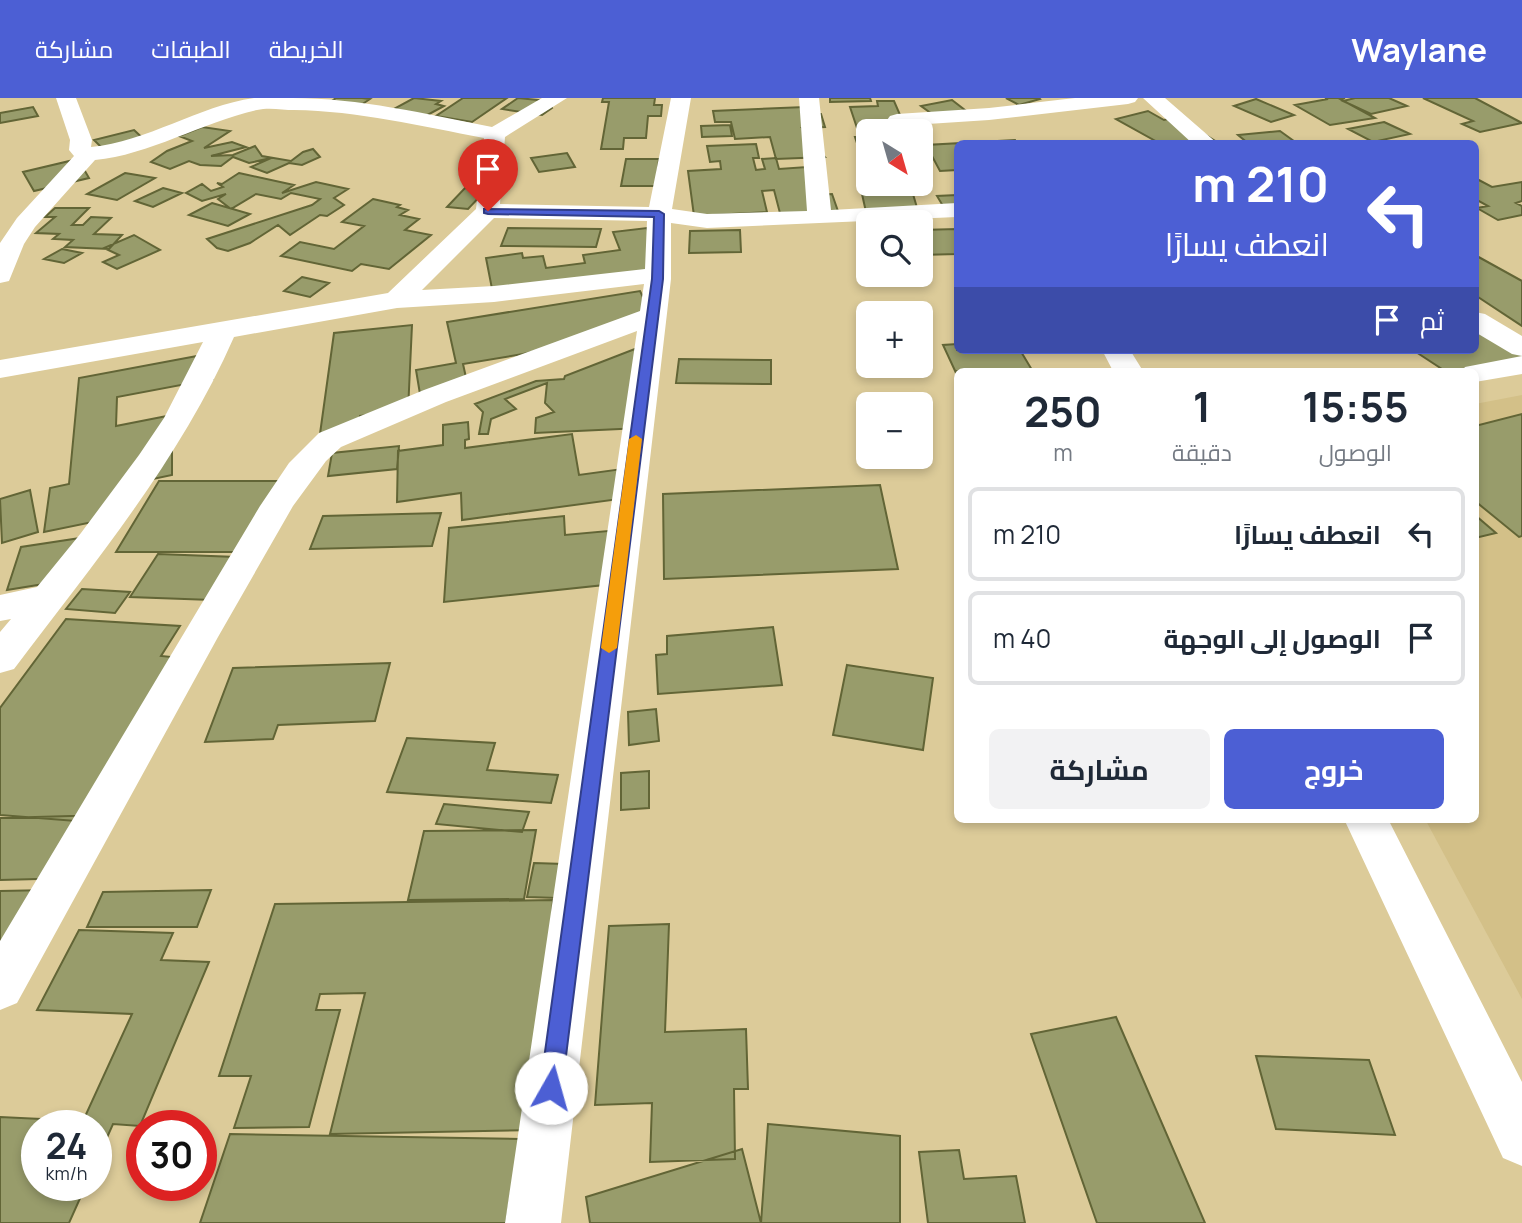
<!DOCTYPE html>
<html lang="ar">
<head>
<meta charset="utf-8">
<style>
  body { margin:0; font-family:Manrope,Cairo,sans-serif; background:#f2f2f3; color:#1f2937; direction:rtl; height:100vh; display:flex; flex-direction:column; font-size:26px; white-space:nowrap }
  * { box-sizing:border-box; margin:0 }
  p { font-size:23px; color:#747a83 }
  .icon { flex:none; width:38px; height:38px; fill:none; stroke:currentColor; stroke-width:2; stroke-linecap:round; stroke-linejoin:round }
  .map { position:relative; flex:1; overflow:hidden; direction:ltr }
  .drawer { position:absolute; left:954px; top:270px; width:525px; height:455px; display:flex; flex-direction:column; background:#fff; border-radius:10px; box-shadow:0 4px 10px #0003; direction:rtl }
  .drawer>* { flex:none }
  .guide { position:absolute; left:954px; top:42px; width:525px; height:214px; border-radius:10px; box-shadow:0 4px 10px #0003; direction:rtl; background:#4c5fd4; color:#fff; overflow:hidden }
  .needle { width:46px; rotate:143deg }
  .tools { position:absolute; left:856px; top:21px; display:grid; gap:14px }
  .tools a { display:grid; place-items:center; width:77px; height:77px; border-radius:10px; background:#fff; box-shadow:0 4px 10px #0003; font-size:35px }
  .speed { position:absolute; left:21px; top:1012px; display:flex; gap:14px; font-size:35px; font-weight:700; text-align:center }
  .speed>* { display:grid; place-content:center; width:91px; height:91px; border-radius:50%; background:#fff; box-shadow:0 4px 10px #0003; line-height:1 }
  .speed small { font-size:18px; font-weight:400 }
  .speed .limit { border:10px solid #d22; background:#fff; color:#111 }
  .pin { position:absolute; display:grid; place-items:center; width:60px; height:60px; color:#fff; margin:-72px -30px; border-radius:50% 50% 50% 0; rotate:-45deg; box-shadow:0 0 7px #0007 }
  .pin .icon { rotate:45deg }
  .me { position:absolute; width:77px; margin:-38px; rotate:7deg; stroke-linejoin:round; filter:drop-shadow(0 0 5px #0008) }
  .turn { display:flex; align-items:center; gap:24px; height:147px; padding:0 35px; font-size:32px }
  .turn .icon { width:91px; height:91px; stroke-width:2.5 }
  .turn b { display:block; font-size:49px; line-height:60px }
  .then { display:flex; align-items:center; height:66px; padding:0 35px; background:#0003; gap:14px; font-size:26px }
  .eta { display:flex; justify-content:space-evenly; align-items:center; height:119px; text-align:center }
  .eta b { font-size:42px; font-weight:700; line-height:49px }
  .action { display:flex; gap:14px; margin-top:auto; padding:14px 35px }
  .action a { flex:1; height:80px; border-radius:10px; background:#4c5fd4; color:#fff; font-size:28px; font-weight:700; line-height:80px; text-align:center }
  .action a+a { background:#f2f2f3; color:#1f2937 }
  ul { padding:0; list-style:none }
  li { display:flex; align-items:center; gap:21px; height:94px; margin:0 14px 10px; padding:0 21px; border:4px solid #e0e1e3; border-radius:10px }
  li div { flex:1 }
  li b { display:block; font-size:26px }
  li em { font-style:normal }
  header { display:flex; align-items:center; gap:42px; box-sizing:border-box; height:98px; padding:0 35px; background:#4c5fd4; color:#fff }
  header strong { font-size:33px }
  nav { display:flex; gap:38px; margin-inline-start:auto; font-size:24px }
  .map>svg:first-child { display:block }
</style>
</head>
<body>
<header>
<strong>Waylane</strong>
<nav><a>الخريطة</a><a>الطبقات</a><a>مشاركة</a></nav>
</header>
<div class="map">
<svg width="1522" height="1125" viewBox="0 0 1522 1125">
  <rect width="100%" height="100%" fill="#dccb99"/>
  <path fill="#d3c088" d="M1522,297V901L1425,721H1475V306Z"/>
  <path fill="#989c6b" stroke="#626536" stroke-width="2" d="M336,0H362L370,1L358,9L329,5Z
    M414,0L441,3L436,6L444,8L422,20L390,13Z
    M463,0H507L472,24L436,18Z
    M518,0L548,3L552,10L542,17L502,11Z
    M603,0H655L654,7H662L661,18H648L646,40H624L623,51H601L609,4H602Z
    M830,0H870L871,3L830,4Z
    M1006,0H1039L1040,1L1019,7Z
    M1325,0H1345L1340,1L1375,20L1330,27L1295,7L1328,1Z
    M1355,0H1389L1407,8L1371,16L1343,3Z
    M1423,0H1475L1522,25L1480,34L1462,26L1473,23Z
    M1256,1L1294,17L1271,24L1234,8Z
    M952,2L970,16L939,21L921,8Z
    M877,3H894L907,33H868L867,76L855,39H860L850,9L878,8Z
    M33,9L38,18L0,25V15Z
    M805,9L807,16H821L825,29L802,30L825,59L776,61L770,39L735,41L731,24H715L713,13Z
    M1148,13L1164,22L1177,19L1220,46H1161L1116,21Z
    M1384,24L1410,36L1373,44L1348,31Z
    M730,27L732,38L702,39L701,28Z
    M202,29L230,33L204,50L232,44L246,49L211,58L233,57L255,48L262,58L291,63L303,54L313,51L320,59L302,67L289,65L267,75L251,69L271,60L249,65L233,59L221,68L200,67L189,63L170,71L151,64L167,53L192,43L179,38Z
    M134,32L149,46L108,56L94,42Z
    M1280,33L1298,46H1249L1238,37Z
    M1015,42L1017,46H957V72L940,73L926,47Z
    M756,46L759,60H753L756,72L765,71L762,61L776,60L779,71L807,69L815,97L832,96L839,116L781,119L774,92L762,93L767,114L694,118L688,73L721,71L720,63L710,64L707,48Z
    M567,55L575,69L539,74L531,60Z
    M78,61L89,80L34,93L23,74Z
    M626,61H659L656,88H621Z
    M125,75L155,80L117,102L87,96Z
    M239,75L294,87L282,95L316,84L348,91L334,100L344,107L327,118L320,117L290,137L278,127L250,145L228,153L217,150L207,141L312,107L320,101L291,95L281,101L256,96L231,111L218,101L226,96L202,103L186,95L202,86L211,93L223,89L217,85L222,86Z
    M858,78H868V86H910L918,113L866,114Z
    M1475,80L1492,89L1522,84V103L1516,105L1522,108V117L1498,122L1477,110L1488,108L1475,101Z
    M163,90L182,95L153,109L135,103Z
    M465,90L486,92L468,111L447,109Z
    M957,97V112L946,113L937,98Z
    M373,101L400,107L397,109L408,112L400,117L419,121L405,132L431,137L389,171L361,166L352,173L281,158L300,144L334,151L364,128L342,124Z
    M212,105L250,116L228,128L189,117Z
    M55,110H89L72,127H83L91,119L111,120L94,136L122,137L109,151L65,149L73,142L53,141L59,136L36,135L55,119H45Z
    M508,130L601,131L596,149L501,148Z
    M647,130L665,174L493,196L486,160L522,155L523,160L543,158L546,170L585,165L583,157L620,152L613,134Z
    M957,131V156L920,157V132Z
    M740,132L741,154L689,155L690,133Z
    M134,137L160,152L117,171L103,164L119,157L104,150Z
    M62,151L82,155L64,165L44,161Z
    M1475,157L1522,183V228L1475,197Z
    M302,179L329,185L310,199L284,193Z
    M640,193L656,226L523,256L463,266L469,293L421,302L416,272L456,265L447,224Z
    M1475,218L1522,246V270L1493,279L1479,270L1469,273H1445L1413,252H1475Z
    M412,227L408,313L360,318L358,339L319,343L334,235Z
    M957,246V252H1020L1032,272L957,273V277L943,247Z
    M640,249L641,330L535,335L536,320L554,314L545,305L547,285L505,301L516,311L491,321L488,336H479L483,314L475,306L536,283L564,281L565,278Z
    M213,255V281L117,299L116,328L172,317V377L129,386L127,417L44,434L50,390L69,386L79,280Z
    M679,261L771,262V286L676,285Z
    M1522,316V438L1519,439L1475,403V328Z
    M468,324L469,341L465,342V350L572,336L579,377L622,371L627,400L462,422L461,395L397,404L398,353L443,347V327Z
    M399,348L397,371L328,378L332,355Z
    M159,383H282L248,454H116Z
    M880,387L898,471L664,481L663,396Z
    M30,392L38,434L2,445L0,401Z
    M441,415L432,448L310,451L323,418Z
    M1475,417L1496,435L1475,440Z
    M564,418L565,437L619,432L623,485L444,504L449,430Z
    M80,440L68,482L7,492L21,449Z
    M158,456L236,459L212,502L130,499Z
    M82,491L130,494L115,515L66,511Z
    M66,521L180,528L161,558L182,560L76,723L0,717V610Z
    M773,529L782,587L658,596L656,557L667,556V538Z
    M390,565L375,623L278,627L273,641L205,644L233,570Z
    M847,567L933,580L923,652L833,637Z
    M656,611L659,643L629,647L628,614Z
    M407,640L495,645L487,672L558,677L551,705L387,694Z
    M649,673V710L621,712V675Z
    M444,706L529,714L522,734L436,726Z
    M105,717L76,780L0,782V720Z
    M536,732L524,801L408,802L424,733Z
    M534,765L564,766L558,800L527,799Z
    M49,792L0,845V793Z
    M211,792L197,829H87L103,794Z
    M553,802L539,1032L330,1036L365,895L320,896L316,912H340L309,1029L234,1030L251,978H219L275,806Z
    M669,826L665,934L746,931L748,991H734L735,1061L650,1064L652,1005L595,1007L609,828Z
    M79,832L173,835L161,862L209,864L140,1028L113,1026L96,1064V1027H37V1087H86L69,1125H0V1019L83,1023L132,916L37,912Z
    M1116,919L1205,1125H1097L1031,936Z
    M1256,958L1369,962L1395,1037L1276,1031Z
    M768,1026L900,1038V1125H761Z
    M230,1036L520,1041L506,1125H200Z
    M742,1051L761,1125H590L586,1099Z
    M959,1052L964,1081L1016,1078L1025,1125H928L919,1054Z"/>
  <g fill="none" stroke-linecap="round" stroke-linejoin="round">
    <path fill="#fff" fill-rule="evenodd" d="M56,0H76L92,42L91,49C147,44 198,8 254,0C266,0 280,0 292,0C359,0 426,16 492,29L542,0H567L505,39L500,106L649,109L671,0H691L672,111L707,116L807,113L799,0H819L831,112L957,105V119L707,130L671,125V181L561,1125H505L637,233L446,304L341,349L326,363L293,408L218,539L17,905L0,912V843L260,408L289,365L319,335L424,292L640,213L644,186L494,204L397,210L234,239C180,362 94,465 14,571L0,575V534L11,521L0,523V497L37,489L81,435L139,357L164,320L203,244L0,280V262L388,195L476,111L484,40C421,28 358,13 294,12C283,12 269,9 257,12C203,24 149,57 95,62L35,129L24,146L9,183L0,185V145L17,120L74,58L69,52L70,42ZM494,120L647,123L645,171L494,188L422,192Z
      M1075,0H1138L1135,4L1128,6L989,22L897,28L890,26L887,22L890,18L897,16L989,10Z
      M1143,0H1165L1218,46H1193Z
      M1475,214L1485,216L1522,238V276L1475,284V273H1462L1465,269L1522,258L1512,256L1475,234Z
      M1102,252H1130L1143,273H1113Z
      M1344,721H1388L1522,984V1068L1503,1060Z"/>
  </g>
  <path fill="#4c5fd4" stroke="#313e8a" stroke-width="2" d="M484,111L659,113L664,116L663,181L562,990L559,998L551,1001L543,998L540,990L652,181L654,119L488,116L484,115Z"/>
  <path fill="#f59e0b" d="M636,337L642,341L617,550L609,555L601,550L629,341Z"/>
</svg>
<div class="tools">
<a><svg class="needle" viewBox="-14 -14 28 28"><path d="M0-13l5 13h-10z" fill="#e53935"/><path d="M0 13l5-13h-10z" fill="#747a83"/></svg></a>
<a><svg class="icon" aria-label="search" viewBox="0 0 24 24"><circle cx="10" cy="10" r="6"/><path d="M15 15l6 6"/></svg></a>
<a>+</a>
<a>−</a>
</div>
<div class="speed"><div>24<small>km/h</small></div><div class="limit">30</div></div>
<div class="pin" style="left:488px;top:113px;background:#d93025"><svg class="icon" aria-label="arrive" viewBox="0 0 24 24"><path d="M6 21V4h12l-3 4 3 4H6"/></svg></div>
<svg class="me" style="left:551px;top:990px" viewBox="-20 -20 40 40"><circle r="19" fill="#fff"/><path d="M0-13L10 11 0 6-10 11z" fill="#4c5fd4"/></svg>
<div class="guide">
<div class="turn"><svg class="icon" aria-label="left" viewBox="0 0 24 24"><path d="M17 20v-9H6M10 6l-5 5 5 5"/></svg><div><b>210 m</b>انعطف يسارًا</div></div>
<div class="then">ثم<svg class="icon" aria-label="arrive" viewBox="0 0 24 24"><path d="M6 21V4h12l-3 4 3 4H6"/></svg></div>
</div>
<section class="drawer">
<div class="eta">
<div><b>15:55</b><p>الوصول</p></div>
<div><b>1</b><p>دقيقة</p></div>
<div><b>250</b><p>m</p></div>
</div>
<ul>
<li><svg class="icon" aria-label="left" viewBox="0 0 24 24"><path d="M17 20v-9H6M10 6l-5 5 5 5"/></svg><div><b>انعطف يسارًا</b></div><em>210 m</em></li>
<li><svg class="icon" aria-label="arrive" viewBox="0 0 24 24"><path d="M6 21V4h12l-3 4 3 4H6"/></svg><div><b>الوصول إلى الوجهة</b></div><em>40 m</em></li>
</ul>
<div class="action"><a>خروج</a><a>مشاركة</a></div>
</section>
</div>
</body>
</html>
